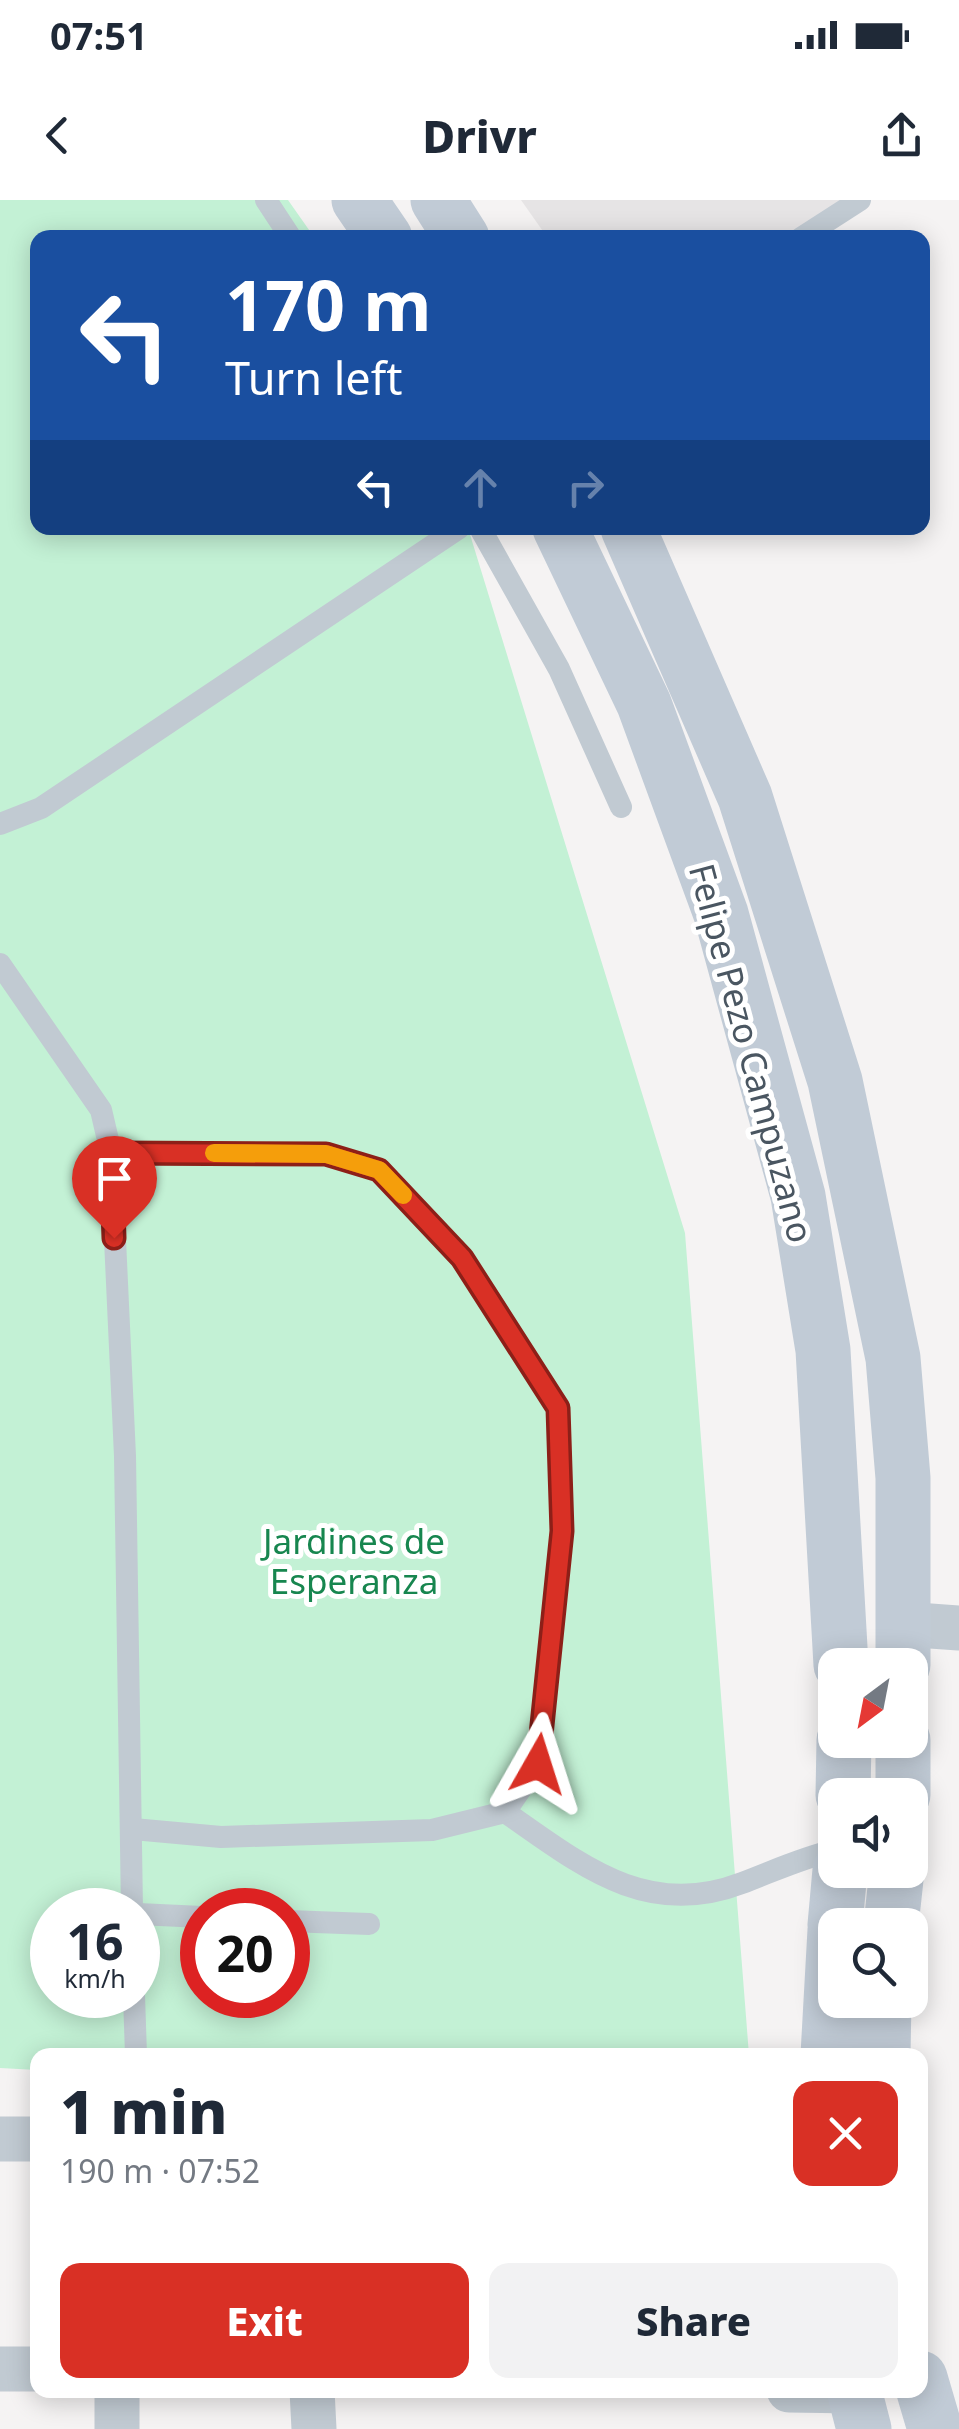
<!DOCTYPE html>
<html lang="en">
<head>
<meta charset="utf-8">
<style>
  body { margin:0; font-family:"Noto Sans",sans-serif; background:#f2f2f3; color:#1f2937; height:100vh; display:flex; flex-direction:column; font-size:38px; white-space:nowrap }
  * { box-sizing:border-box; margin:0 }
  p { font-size:32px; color:#747a83 }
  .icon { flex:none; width:55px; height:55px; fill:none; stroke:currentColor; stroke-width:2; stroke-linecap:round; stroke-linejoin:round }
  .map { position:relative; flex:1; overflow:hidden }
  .sheet { position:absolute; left:30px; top:1848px; width:898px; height:350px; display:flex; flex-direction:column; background:#fff; border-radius:20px; box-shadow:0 5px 25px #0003 }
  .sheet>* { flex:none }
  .hud { position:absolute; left:30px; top:30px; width:900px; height:305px; border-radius:20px; box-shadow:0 5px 25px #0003; background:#1a4fa0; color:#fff; overflow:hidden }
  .needle { width:65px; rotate:212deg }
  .controls { position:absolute; left:818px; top:1448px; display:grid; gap:20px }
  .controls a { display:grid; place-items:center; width:110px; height:110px; border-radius:20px; background:#fff; box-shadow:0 5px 25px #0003; font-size:50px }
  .speed { position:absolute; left:30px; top:1688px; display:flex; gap:20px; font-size:50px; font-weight:700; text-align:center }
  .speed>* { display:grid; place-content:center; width:130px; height:130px; border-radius:50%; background:#fff; box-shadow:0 5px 25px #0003; line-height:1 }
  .speed small { font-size:25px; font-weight:400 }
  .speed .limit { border:15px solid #d22; background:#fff; color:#111 }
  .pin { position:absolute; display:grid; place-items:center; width:85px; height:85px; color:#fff; margin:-102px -42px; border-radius:50% 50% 50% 0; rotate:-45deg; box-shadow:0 0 10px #0007 }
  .pin .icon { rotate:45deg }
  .me { position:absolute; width:110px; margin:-55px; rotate:6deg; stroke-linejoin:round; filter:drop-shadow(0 0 8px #0008) }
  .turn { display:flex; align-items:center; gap:35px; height:210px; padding:0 30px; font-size:45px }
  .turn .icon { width:130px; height:130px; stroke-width:2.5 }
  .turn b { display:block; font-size:70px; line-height:85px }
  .lanes { display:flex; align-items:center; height:95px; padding:0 30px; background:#0003; justify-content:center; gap:50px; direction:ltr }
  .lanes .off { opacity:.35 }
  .round { display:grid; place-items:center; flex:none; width:105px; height:105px; border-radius:20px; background:#f2f2f3 }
  .head { display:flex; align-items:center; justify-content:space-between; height:170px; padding:0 30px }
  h1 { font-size:60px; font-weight:800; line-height:75px }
  .button { display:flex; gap:20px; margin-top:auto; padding:20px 30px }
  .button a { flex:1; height:115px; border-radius:20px; background:#d93025; color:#fff; font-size:40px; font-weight:800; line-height:115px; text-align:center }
  .button a+a { background:#f2f2f3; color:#1f2937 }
  .status { display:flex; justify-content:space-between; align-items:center; height:70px; padding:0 50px; background:#fff; direction:ltr }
  .status svg { height:28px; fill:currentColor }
  header { display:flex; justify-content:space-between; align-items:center; height:130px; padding:0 30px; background:#fff; font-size:45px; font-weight:800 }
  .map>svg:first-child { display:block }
</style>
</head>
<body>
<div class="status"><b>07:51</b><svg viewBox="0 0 49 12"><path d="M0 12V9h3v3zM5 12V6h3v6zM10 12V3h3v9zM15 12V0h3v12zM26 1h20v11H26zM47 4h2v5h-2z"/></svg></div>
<header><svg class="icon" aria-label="back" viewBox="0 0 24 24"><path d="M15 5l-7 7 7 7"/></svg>Drivr<svg class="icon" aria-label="share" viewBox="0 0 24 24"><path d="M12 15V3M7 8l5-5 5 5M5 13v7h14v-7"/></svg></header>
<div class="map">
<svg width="959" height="2229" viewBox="0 0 959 2229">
  <rect width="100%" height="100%" fill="#f5f3f3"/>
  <path fill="#e6e4e5" d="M521,0H851L787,38L547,37Z"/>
  <path fill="#c3f1d5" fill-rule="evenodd" d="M0,0H288L314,37L38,38V328H468L685,1033L749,1855H38L37,1870L0,1868ZM52,1710H138V1795H52ZM202,1710H288V1795H202Z"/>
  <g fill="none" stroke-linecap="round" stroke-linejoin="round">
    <path stroke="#c1cad2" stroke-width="22" d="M266,0L291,38
      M801,38L860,0
      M480,328L559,469L621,607
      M0,624L41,608L459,328
      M0,764L101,910L111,953L125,1256L132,1710
      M111,953L326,954L379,970L462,1059L558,1208L562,1331L538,1564L505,1612L432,1630L221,1637L133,1629
      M505,1612C580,1664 646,1720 742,1683C774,1671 801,1658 835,1650
      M138,1714L202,1717
      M288,1721L369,1724
      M134,1795L136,1855"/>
    <path stroke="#c1cad2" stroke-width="45" d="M903,1424L959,1428
      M0,1939H38
      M0,2169H38
      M117,2190V2229
      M312,2190L314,2229
      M789,2190L854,2191"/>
    <path stroke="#c1cbd6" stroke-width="55" d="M359,0L385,38
      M438,0L462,38
      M560,328L644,504L721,714L798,996L823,1150L841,1465
      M628,328L745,597L835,881L893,1158L903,1278V1465
      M903,1540V1595
      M843,1595L844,1540
      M835,1725L840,1670
      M891,1725L897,1670
      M828,1855L835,1730
      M883,1855L884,1800
      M920,2178L935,2229
      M854,2190L864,2229"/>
  </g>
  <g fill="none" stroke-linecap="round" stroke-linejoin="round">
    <defs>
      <path id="route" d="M114,1038L111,953L326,954L379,970L462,1058L558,1208L562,1331L538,1564"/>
    </defs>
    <use href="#route" stroke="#8d1f18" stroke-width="25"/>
    <use href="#route" stroke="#d93025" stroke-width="18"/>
    <path stroke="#f59e0b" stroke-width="18" d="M214,953L326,954L379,970L403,995"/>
  </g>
  <g text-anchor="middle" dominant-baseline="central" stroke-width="10" stroke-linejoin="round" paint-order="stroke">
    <g font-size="35" fill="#4a5661" stroke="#fff">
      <text transform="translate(752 853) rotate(75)">Felipe Pezo Campuzano</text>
    </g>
    <g font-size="35" fill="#17864f" stroke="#fff">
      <text x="354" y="1340">Jardines de<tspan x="354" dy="40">Esperanza</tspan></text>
    </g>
  </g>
</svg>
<div class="controls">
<a><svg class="needle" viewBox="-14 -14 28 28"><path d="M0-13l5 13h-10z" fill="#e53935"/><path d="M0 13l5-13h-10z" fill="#747a83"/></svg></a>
<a><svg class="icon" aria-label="sound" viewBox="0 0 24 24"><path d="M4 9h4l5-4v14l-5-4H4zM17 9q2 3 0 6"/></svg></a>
<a><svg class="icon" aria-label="search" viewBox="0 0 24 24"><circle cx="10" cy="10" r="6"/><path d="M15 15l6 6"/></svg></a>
</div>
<div class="speed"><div>16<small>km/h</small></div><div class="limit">20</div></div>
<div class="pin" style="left:114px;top:1038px;background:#d93025"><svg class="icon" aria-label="arrive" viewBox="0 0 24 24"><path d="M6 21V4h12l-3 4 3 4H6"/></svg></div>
<svg class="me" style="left:538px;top:1564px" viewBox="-20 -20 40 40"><path d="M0-17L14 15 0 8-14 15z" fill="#d93025" stroke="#fff" stroke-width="4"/></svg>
<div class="hud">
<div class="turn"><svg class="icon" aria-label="left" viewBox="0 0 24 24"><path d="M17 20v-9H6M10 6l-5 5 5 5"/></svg><div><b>170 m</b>Turn left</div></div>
<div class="lanes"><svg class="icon" aria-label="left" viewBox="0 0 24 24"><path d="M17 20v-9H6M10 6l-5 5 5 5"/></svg><svg class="icon off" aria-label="ahead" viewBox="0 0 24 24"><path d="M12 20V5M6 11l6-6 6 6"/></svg><svg class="icon off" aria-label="right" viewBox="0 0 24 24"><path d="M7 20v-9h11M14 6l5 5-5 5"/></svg></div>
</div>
<section class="sheet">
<div class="head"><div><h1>1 min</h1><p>190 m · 07:52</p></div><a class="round" style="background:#d93025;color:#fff"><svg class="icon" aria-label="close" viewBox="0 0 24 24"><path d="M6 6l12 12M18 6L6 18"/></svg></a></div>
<div class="button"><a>Exit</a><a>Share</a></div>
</section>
</div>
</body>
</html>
